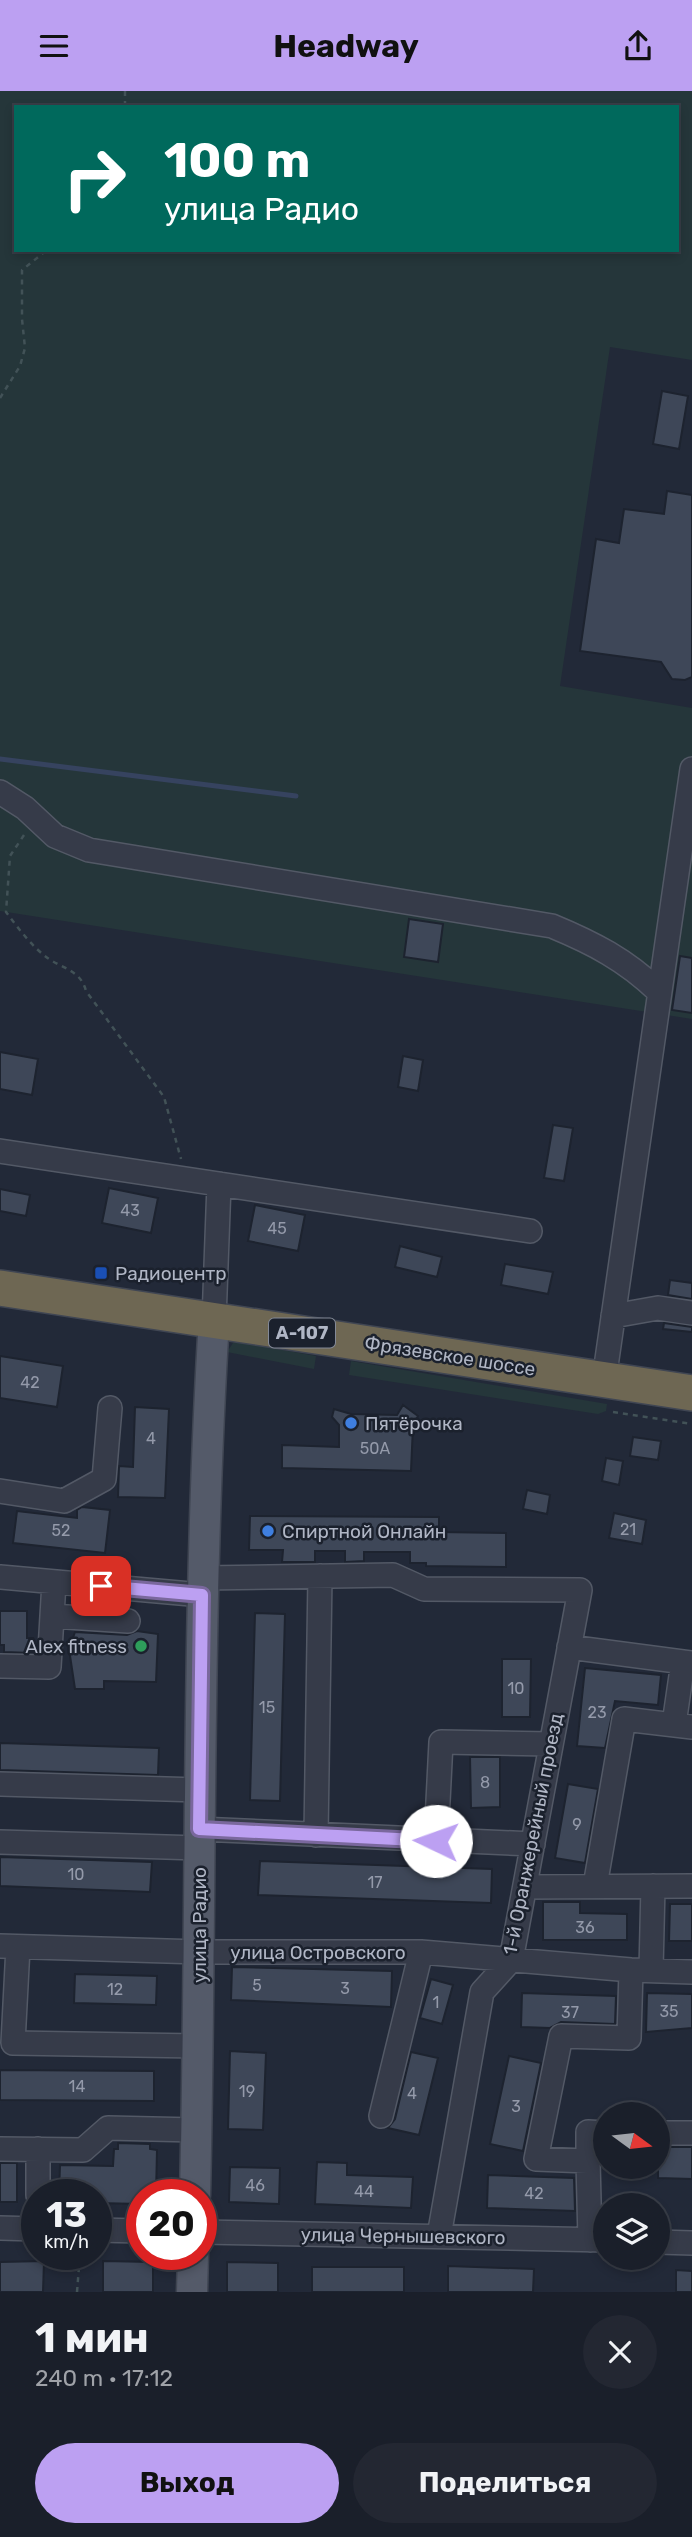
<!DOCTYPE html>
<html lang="ru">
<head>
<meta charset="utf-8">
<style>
  body { margin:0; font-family:Rubik,sans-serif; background:#232732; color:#f1f3f6; height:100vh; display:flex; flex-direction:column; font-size:26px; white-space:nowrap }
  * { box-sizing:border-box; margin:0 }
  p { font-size:23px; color:#9fa2a8 }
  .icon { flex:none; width:38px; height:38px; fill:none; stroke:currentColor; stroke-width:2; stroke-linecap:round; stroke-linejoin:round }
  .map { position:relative; height:2201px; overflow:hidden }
  .drawer { display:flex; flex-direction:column; background:#1a1f2a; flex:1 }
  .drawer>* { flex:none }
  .banner { position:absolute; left:14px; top:14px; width:665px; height:147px; border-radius:0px; box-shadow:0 4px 10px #0003,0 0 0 2px #383d47; background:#00695c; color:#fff; overflow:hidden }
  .needle { width:46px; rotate:105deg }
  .buttons { position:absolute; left:593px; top:2011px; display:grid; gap:14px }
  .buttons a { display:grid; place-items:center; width:77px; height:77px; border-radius:50%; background:#1a1f2a; box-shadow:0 4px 10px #0003,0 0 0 2px #383d47; font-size:35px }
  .speed { position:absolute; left:21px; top:2088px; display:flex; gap:14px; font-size:35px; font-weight:700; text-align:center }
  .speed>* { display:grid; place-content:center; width:91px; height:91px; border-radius:50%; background:#1a1f2a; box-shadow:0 4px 10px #0003,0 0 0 2px #383d47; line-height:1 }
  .speed small { font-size:18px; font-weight:400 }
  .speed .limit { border:10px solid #d22; background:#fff; color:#111 }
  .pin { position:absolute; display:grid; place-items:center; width:60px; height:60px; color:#fff; margin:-30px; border-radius:14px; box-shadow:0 4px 10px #0006 }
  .me { position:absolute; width:77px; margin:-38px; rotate:273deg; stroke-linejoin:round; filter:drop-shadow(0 0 5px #0008) }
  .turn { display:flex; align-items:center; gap:24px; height:147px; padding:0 35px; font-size:32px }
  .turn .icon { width:91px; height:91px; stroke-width:2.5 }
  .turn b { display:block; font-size:49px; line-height:60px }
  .round { display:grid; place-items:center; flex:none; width:74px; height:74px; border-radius:37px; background:#232732 }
  .headline { display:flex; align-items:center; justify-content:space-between; height:119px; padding:0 35px }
  h1 { font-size:42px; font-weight:700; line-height:52px }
  .cta { display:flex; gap:14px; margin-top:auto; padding:14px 35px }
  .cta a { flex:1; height:80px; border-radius:42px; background:#bca0f2; color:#111; font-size:28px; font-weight:700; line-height:80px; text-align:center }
  .cta a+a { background:#232732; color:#f1f3f6 }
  header { display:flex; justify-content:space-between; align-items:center; height:91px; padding:0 35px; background:#bca0f2; color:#111; font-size:32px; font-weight:700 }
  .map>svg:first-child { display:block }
</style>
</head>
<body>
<header><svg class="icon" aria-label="menu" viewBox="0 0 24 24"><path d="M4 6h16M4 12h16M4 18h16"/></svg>Headway<svg class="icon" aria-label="share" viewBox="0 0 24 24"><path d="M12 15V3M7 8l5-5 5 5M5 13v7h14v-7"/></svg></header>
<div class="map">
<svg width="692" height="2201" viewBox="0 0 692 2201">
  <rect width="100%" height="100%" fill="#222938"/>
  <path fill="#25363a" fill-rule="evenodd" d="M0,0H692V269L610,256L560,595L692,617V928L0,820ZM16,16H677V159H16Z
    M238,1251L316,1265L314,1278L227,1261L233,1252Z
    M351,1270L607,1313L606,1320L598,1323L349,1284Z"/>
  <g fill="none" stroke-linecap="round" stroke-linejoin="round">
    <path stroke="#36435f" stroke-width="5" d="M0,668L296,705"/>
  </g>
  <path fill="#3e4758" stroke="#1d232f" stroke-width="2" d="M662,300L688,305L679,358L653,353Z
    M667,400L692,404V586L685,589L672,588L661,571L580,560L596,448L619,452L624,418L664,423Z
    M409,828L443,833L438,871L404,866Z
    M680,865L692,867V922L672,919Z
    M0,961L38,968L32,1004L0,998Z
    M403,965L423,969L418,1000L398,996Z
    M553,1034L573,1037L564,1090L544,1087Z
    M109,1097L158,1107L151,1142L102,1132Z
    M0,1098L30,1104L26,1125L0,1120Z
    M255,1114L305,1124L298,1160L248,1150Z
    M400,1155L442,1166L437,1186L395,1176Z
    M505,1173L553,1181L548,1203L501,1194Z
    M670,1189L692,1192V1208L668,1204Z
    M664,1232L692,1236V1241L663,1238Z
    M0,1265L63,1275L57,1316L0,1307Z
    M403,1314L418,1325L413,1335L411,1380L282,1377V1354L339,1356V1334L332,1326L334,1318L351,1323L397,1324Z
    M135,1316L169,1318L165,1407L118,1406L119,1375L133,1376Z
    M633,1346L661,1350L658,1369L630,1365Z
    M606,1367L623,1370L619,1394L602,1390Z
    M527,1399L550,1404L547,1423L523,1418Z
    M82,1416L110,1419L105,1462L13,1452L17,1420L77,1427V1419Z
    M614,1422L646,1429L642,1453L609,1447Z
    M250,1425L439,1426V1441L506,1442V1476L426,1475V1472H410V1461H364V1470L345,1471V1460H315V1471H282L283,1459H249Z
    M0,1520H27V1547H33L32,1562L4,1561V1554H0Z
    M255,1522L285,1523L280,1710L250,1709Z
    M137,1540L158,1543L156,1591L104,1590V1598H75L69,1558L75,1541L127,1544Z
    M502,1568H531L530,1626H502Z
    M585,1577L661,1584L658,1614L615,1610L605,1657L577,1655Z
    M0,1652L159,1657L158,1684L0,1679Z
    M470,1666H500V1716L471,1717Z
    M568,1693L598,1698L585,1772L555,1767Z
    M0,1766L152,1771L150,1801L0,1795Z
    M260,1770L492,1778L491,1812L258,1804Z
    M543,1811H580V1822L627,1823V1849H543Z
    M670,1813H692V1850H669Z
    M232,1876L392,1880L391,1916L231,1909Z
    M75,1883L157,1885L156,1914L74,1912Z
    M431,1888L453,1894L442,1933L420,1927Z
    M522,1902L616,1905L615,1933L561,1931L550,1937L521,1936Z
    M647,1902L692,1903V1937L646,1941Z
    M230,1960L266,1962L263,2039L228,2038Z
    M411,1961L438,1967L419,2044L388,2037L395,2028Z
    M509,1965L541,1972L523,2060L490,2053Z
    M0,1979L154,1980V2010L0,2009Z
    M118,2052L150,2053V2058L157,2059L156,2104H142V2113L96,2112V2104H59L60,2074L113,2075L114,2058H118Z
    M658,2056H692V2088L658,2087Z
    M317,2071L347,2072V2084L413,2086L411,2117L315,2113Z
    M0,2072H17V2111H0Z
    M230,2076L280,2077L279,2113L229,2111Z
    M488,2084L574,2087L575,2120L487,2117Z
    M44,2170L43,2201H0V2171Z
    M103,2170L153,2171V2201H103Z
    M227,2171L278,2172V2201H227Z
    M448,2175L534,2178L533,2201H448Z
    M312,2176H404V2201H312Z
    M676,2179L692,2180V2201H676Z"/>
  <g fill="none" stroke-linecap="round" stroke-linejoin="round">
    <defs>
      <path id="minor" d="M0,701L25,717L55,745L89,759L552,835C593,852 626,869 658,900
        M0,1060L530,1140
        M613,1225L658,1217L692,1222
        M214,1229L219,1093
        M604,1289L692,678
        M0,1400L64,1410L104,1388L110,1317
        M0,1486L202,1504
        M202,1487L393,1484L424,1498L580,1499L511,1869L482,1901L439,2145
        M52,1525L128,1530
        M569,1556L692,1572
        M0,1575L49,1576L54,1491
        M674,1633L683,1571
        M0,1693L199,1699
        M199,1738L533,1753
        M316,1744L320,1485
        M436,1750L441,1651L551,1653
        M0,1751L199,1757
        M595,1795L624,1628L692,1636
        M525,1796L692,1795
        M0,1855L200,1861H421L631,1879L692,1881
        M18,1856L13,1952L198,1955
        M651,1879L653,1795
        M381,2025L421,1861
        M658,2042H692
        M0,2058L83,2059L108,2037L196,2039
        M588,2070V2041L606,2042
        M38,2104V2058
        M0,2137L37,2138
        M96,2139L142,2140
        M201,2141L606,2149
        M590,2149L588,2070L536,2068L561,1945L629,1947L631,1879
        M658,2151L692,2152"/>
      <path id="major" d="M195,2104C202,1812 196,1520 214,1229
        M192,2201L193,2163"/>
      <path id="highway" d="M0,1197L692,1302"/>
    </defs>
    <use href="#minor" stroke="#535966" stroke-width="26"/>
    <use href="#major" stroke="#3f4552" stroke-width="33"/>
    <use href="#highway" stroke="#404653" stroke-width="38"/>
    <path stroke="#425257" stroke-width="2.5" stroke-dasharray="5 5" stroke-linecap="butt" d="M125,0V16
      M0,307L20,275L25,257L22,228V179L47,159
      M24,744L10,765L6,821C18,837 33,857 49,868C64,878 81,880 86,900L164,1006L181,1068
      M613,1321L692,1333
      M77,2201L80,2163"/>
    <use href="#minor" stroke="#363b49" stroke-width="23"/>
    <use href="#major" stroke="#545a69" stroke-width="30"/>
    <use href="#highway" stroke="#6e6753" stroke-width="35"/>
  </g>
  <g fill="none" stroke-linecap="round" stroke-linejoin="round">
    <defs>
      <path id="route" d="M101,1495L202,1504L199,1738L436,1750"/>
    </defs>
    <use href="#route" stroke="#7a689d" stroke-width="18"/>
    <use href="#route" stroke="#bca0f2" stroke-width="12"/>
  </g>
  <rect fill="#1a4fb4" stroke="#1b212d" stroke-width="2.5" x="94" y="1175" width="14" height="14" rx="3.5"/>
  <g fill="#3f7fe0" stroke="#1b212d" stroke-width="2.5">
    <circle cx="351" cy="1332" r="7"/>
    <circle cx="268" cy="1440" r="7"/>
  </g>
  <circle fill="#2e9e5b" stroke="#1b212d" stroke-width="2.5" cx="141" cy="1555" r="7"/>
  <g text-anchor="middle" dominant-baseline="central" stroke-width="5" stroke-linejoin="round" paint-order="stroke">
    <g font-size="16" fill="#949aaa">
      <text x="130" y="1119">43</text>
      <text x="277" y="1137">45</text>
      <text x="30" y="1291">42</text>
      <text x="151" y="1347">4</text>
      <text x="375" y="1357">50А</text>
      <text x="628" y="1438">21</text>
      <text x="61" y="1439">52</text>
      <text x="516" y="1597">10</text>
      <text x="267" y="1616">15</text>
      <text x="597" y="1621">23</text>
      <text x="485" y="1691">8</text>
      <text x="577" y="1733">9</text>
      <text x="76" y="1783">10</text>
      <text x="375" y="1791">17</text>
      <text x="585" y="1836">36</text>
      <text x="257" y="1894">5</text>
      <text x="345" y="1897">3</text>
      <text x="115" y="1898">12</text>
      <text x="436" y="1911">1</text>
      <text x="669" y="1920">35</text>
      <text x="570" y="1921">37</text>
      <text x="77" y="1995">14</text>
      <text x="247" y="2000">19</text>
      <text x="412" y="2002">4</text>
      <text x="516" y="2015">3</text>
      <text x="255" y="2094">46</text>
      <text x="364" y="2100">44</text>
      <text x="534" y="2102">42</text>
    </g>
    <rect fill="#1b212d" stroke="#838997" stroke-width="2" x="269" y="1227.5" width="66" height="29" rx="5"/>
    <g font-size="18" font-weight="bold" fill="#b0b6c5">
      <text x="302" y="1242">А-107</text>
    </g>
    <g font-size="19" fill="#b0b6c5" stroke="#1b212d" text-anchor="start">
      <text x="115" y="1182">Радиоцентр</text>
      <text x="365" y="1332">Пятёрочка</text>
      <text x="282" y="1440">Спиртной Онлайн</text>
      <text x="127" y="1555" text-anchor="end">Alex fitness</text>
    </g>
    <g font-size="19" fill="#b0b6c5" stroke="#1b212d">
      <text transform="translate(450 1265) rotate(9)">Фрязевское шоссе</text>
      <text transform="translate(533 1743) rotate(-79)">1-й Оранжерейный проезд</text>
      <text transform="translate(199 1834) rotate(-90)">улица Радио</text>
      <text x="318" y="1861">улица Островского</text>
      <text transform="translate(403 2145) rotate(1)">улица Чернышевского</text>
    </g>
  </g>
</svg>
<div class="buttons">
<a><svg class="needle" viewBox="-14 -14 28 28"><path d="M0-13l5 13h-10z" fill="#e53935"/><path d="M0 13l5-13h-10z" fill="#9fa2a8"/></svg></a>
<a><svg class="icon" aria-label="layers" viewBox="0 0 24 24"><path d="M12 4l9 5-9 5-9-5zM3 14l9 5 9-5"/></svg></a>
</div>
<div class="speed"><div>13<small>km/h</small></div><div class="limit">20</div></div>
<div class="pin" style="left:101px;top:1495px;background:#d93025"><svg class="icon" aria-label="arrive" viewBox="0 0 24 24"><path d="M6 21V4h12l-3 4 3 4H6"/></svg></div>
<svg class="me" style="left:436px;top:1750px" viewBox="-20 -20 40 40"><circle r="19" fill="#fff"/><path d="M0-13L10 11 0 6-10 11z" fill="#bca0f2"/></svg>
<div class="banner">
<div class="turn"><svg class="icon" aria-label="right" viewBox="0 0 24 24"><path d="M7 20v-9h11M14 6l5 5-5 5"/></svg><div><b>100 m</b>улица Радио</div></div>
</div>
</div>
<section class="drawer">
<div class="headline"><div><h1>1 мин</h1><p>240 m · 17:12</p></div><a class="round"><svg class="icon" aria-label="close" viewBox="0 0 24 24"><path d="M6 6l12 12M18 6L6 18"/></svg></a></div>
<div class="cta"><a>Выход</a><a>Поделиться</a></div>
</section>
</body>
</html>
